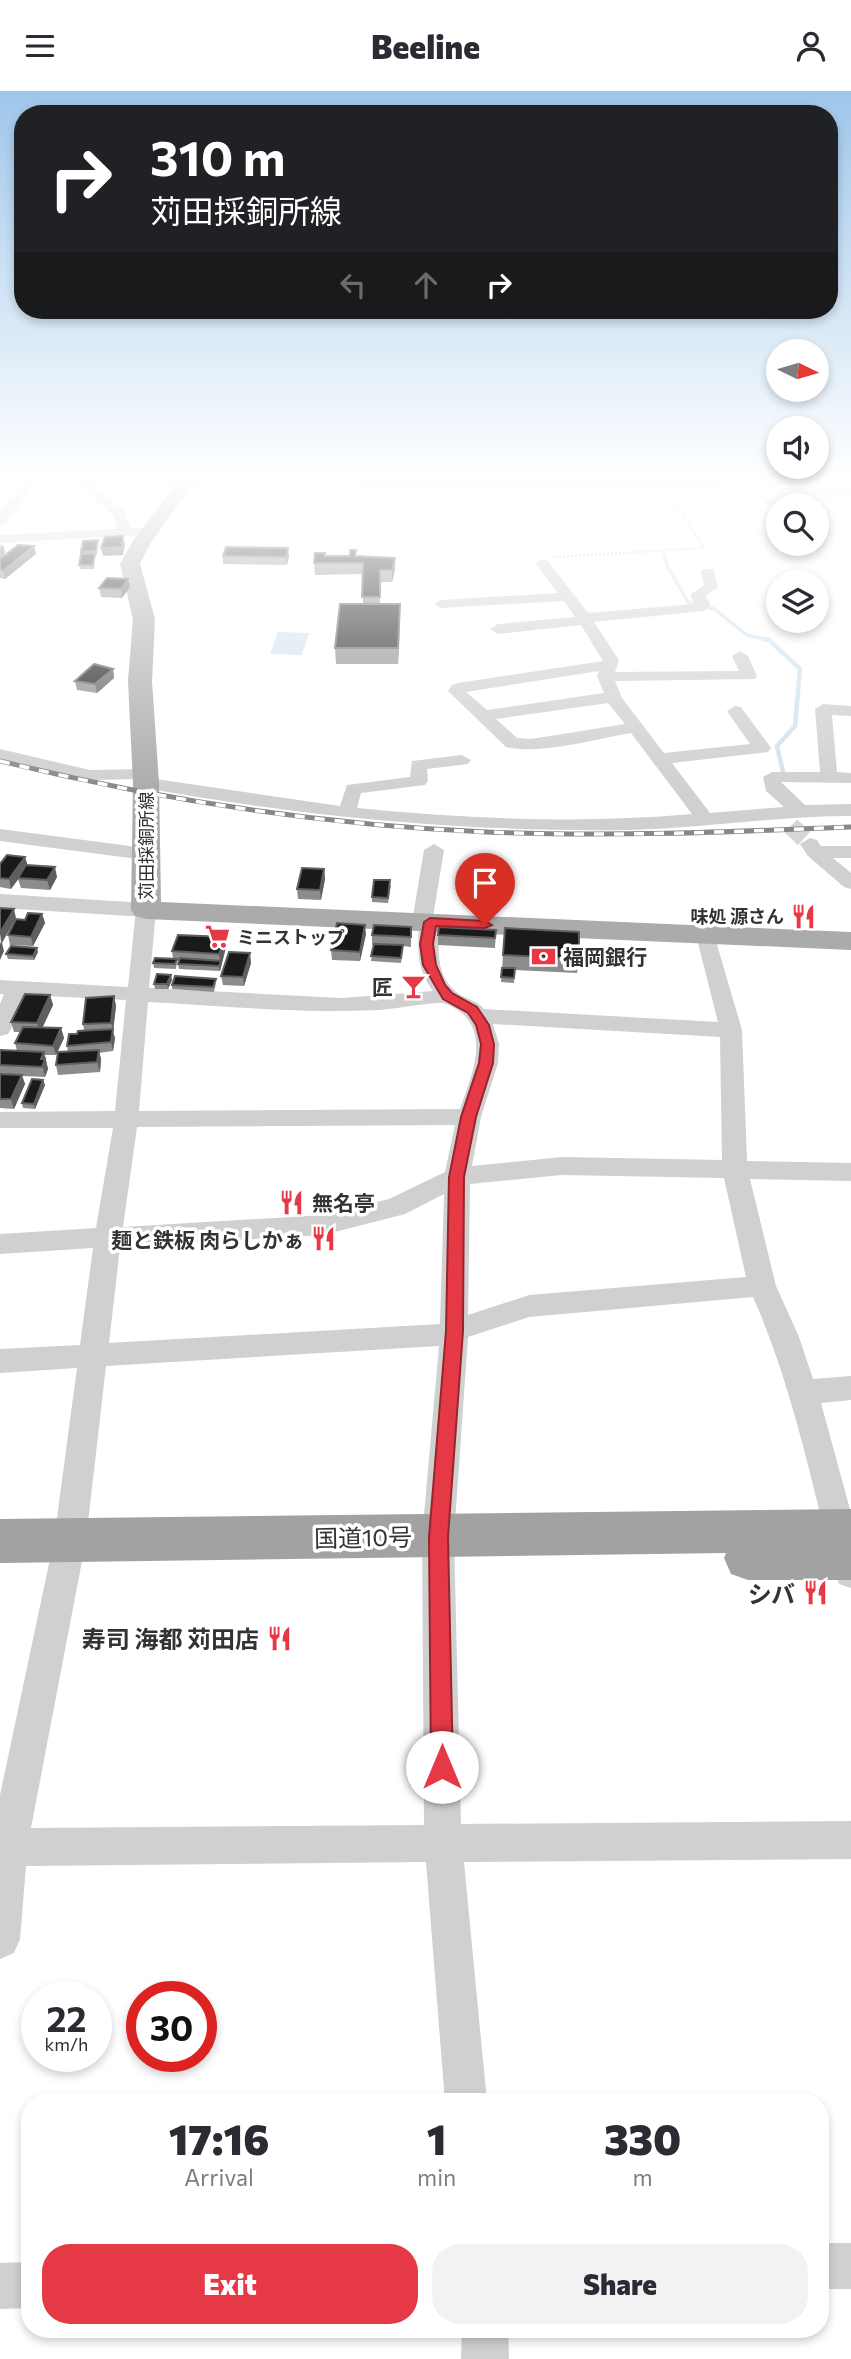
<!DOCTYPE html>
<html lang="en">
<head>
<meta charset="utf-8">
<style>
  body { margin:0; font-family:Commissioner,"Noto Sans JP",sans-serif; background:#f2f2f3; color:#2b2b33; height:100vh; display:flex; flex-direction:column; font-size:26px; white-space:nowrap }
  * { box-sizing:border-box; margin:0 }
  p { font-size:23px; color:#7c7c81 }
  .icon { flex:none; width:38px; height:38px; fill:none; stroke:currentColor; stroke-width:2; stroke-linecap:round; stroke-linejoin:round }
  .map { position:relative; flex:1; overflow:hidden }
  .details { position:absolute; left:21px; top:2002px; width:808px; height:245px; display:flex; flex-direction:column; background:#fff; border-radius:28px; box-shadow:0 4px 10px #0003 }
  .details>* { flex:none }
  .top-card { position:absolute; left:14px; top:14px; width:824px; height:214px; border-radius:28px; box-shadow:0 4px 10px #0003; background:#202124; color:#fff; overflow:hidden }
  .needle { width:46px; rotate:95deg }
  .fabs { position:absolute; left:766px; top:248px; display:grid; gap:14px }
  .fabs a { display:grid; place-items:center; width:63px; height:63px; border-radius:50%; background:#fff; box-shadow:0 4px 10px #0003; font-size:35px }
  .speed { position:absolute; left:21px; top:1890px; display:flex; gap:14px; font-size:35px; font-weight:700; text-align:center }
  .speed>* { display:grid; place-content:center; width:91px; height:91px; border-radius:50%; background:#fff; box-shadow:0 4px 10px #0003; line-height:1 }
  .speed small { font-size:18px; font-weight:400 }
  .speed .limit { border:10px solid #d22; background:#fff; color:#111 }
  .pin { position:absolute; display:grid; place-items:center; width:60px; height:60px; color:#fff; margin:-72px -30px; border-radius:50% 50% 50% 0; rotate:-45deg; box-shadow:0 0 7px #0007 }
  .pin .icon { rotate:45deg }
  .me { position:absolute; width:77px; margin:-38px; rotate:0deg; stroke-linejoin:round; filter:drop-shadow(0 0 5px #0008) }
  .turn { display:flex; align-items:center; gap:24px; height:147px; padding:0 21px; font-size:32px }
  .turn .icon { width:91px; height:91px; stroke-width:2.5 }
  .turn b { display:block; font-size:49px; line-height:60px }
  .lanes { display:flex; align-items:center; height:66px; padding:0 21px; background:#0003; justify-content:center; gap:35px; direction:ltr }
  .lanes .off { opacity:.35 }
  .eta { display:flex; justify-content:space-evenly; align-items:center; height:119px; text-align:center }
  .eta b { font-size:42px; font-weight:800; line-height:49px }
  .primary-button { display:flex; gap:14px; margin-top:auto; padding:14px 21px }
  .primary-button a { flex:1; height:80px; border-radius:28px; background:#e63946; color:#fff; font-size:28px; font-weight:800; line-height:80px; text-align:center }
  .primary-button a+a { background:#f2f2f3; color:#2b2b33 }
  header { display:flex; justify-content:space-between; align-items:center; height:91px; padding:0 21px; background:#fff; font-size:32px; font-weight:800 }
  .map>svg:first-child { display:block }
</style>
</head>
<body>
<header><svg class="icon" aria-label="menu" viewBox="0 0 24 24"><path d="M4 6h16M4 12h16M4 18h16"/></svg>Beeline<svg class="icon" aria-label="person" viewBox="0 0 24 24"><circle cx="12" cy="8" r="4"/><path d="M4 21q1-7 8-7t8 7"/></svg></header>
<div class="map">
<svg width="851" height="2268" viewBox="0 0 851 2268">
  <rect width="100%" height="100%" fill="#fff"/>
  <path fill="#cfe2ee" d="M363,383H736L738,387L721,395L361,401Z
    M278,541L309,542L302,564L270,563Z"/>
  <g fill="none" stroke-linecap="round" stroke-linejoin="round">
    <path stroke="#cfe2ee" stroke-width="3.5" d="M711,395L714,400
      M664,463L668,477L688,511L714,518L747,544L769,549"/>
    <path stroke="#cfe2ee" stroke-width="4.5" d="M763,548L769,549L800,578L795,635L777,655L784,685"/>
    <path stroke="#d6d6d6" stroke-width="18" stroke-dasharray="18 9" stroke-linecap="butt" d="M791,735L810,753"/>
    <path stroke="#cdcdcd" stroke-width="2.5" stroke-dasharray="2 2" stroke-linecap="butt" d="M555,466L704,457L672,407"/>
    <path fill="#d0d0d0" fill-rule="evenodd" d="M0,383H49L39,387L5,433L0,434V421L26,387L0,389Z
      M77,383H89L87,388L125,421L130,437H155V443L0,452V444L117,438L114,425L77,392Z
      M193,383H206L195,397H187L185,394Z
      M851,396V404L787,405L770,416L764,412L784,397Z
      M542,468L547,469L588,522L695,513L690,504L704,494L701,481L703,478H713L718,496L705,505L711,513L704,520L594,531L619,569L615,581L739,580L732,565L740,560L748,565L757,585L755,588L615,590L622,607L664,662L750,653L727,620L735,615L741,616L771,657L768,661L672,672L710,722L784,716L766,700L763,686L772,681H820L815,618L823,613L851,615V625L832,624L837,681L851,682V692L781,691L805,714L851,713V725C775,725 700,738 625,739C463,741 305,726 146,697L140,696L137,692L140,688L90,689L0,668V658L90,679L144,678L153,683L149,687L340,715L347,694L410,686L412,670L462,664L471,669L468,673L427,678L428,690L425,694L361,702L357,717C468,728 581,733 692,723L631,642C595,648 541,664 506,656L448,600L452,594L458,592L603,570L581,534L498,543L490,538L498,533L575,526L564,510L441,517L434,513L441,509L558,502L535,472ZM599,580L597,585L604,602L487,619L466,601ZM608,612L625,633L531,648L517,647L496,628Z
      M0,738L145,757L155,763L145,769L0,750Z
      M810,747L817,749L821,755H851V767H833L851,782V798L844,796L808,765L800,753Z
      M434,753L444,759L433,826L440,831C438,855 435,883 455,900C464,908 477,909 484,918L718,931L696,844L699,840H713L742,939L747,1070L851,1072V1090L750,1088L776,1195L799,1246L813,1288L851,1285V1309L821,1312L851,1422V1497L839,1493L835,1482C811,1389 792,1294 753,1206L529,1226L468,1246L454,1446L461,1733L851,1730V1768L464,1771L487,2011H445L426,1771L26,1775L20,1848L14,1862L0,1868V1704L54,1449L77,1277L0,1282V1258L80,1254L93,1157L0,1163V1143L96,1137L113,1037H0V1021L115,1020L126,909L26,904L11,938L8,943L0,945V913L4,903H0V889L128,896L136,819L139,815H153L156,819L149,897L342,907L433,900C418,879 417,862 419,836L412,831L424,759ZM148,911C225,915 302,923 379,919C394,918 431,911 443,912C449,913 462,921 466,926C488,953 469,990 460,1018L139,1020ZM493,933L720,946L722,1069L562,1066L472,1075L481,1026L498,972L499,953ZM455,1034L445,1081L389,1108L323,1124L123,1136L137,1036ZM562,1084L724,1087L746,1186L529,1204L468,1224L470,1093ZM444,1103L440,1233L109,1252L120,1156L323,1144L405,1123ZM439,1255L422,1446L424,1734L31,1737L86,1449L106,1275Z
      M821,2152H851V2198H821Z
      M30,2171V2217L0,2218V2172Z
      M462,2238H508L509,2268H461Z"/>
    <path fill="#d0d0d0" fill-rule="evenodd" d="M0,803L146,812L155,814L158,819L155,824L146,826L0,817Z"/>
    <path fill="#ababab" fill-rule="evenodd" d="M165,383H183L190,397L150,453L140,473L155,528L152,590L159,692L161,811L851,841V859L146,828L135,825L131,819L133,692L128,590L133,528L120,473L134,448L170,401L172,397Z"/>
    <path fill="#a2a2a2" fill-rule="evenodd" d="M851,1418V1489H748L731,1483L724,1467L726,1462L0,1472V1428Z"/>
    <defs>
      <path id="rail" d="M0,670C160,709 322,734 486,741C608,746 729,741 851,736"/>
    </defs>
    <use href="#rail" stroke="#888" stroke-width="5"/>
    <use href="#rail" stroke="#fff" stroke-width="3.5" stroke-dasharray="10" stroke-linecap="butt"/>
  </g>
  <path fill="#8c8c8c" d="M0,453L5,461L2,466L36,463L5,488L0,487Z
    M98,453L97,464H95L94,478H80L79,474L81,461Z
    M223,465H289L287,474L223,473Z
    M325,465H356L395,478L392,491H380V513H400L398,573H336L335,557L363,513V483L315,484L314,472Z
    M130,496L122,507L101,506L99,497Z
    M113,578L114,587L97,602L77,599L75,590Z
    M0,773L28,774L57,786L50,799L21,797L18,788L11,798L0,796Z
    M324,778L325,788L321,809L298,808L297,798Z
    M391,794L388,812L372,811V806Z
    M42,823L45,832L33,855L10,854L8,844L25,829Z
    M411,836V856L403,855L401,872L371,870L374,854H372V844Z
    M505,837L579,868L577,882L515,879L514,892L501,891Z
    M496,839L495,857L438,854V844Z
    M366,843L360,870L332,869L331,859Z
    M226,856L220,880L179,878L178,873L179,870H177L176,878L154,877L153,872L173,868L172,860Z
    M38,861L34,869L8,868L6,863Z
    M251,872L244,895L223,894L221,885Z
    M172,889L168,898H155L154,893Z
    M216,892L214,901L172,898V894Z
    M50,904L53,914L42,937H61L64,947L56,964H45L48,978L45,986L22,985L25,993L14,1018L0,1017V959L17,960L15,952L20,941H14L11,931Z
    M114,905L116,915L113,941L115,947L113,960L99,962L101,968L100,981L58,984L56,974L68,961L67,955L77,943L84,939L83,933Z
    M43,989L45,994L35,1018L23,1017L22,1012Z"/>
  <path fill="#5f5f5f" d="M123,445L125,453L123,464L103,465L101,457Z
    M3,453L5,461L1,468L0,459Z
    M34,455L36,463L5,488L3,480Z
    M288,457L289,465L287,474L286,466Z
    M395,467V478L392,491V479Z
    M128,488L130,496L122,507L121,498Z
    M400,513V529L398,573V557Z
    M113,578L114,587L97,602L95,593Z
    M25,766L28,775L11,798L9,788Z
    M55,776L57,786L50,799L47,789Z
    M324,778L325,788L321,809L320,799Z
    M14,818L16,827L2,852L4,860L0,869V853L1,851L0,842Z
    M42,823L45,832L33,855L31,846Z
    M365,834L366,843L360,870V861Z
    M225,846L226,856L220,880L219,875L220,870L219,863Z
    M37,857L38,861L34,869L33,865Z
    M250,862L251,872L244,895L243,886Z
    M171,884L172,889L168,898L167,893Z
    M50,904L53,914L40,942L37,932Z
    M114,905L116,915L113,941L115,947L113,960L111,951L113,938L111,932Z
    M61,937L64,947L56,964L53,955Z
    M99,959L101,968L100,981L97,971Z
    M44,961L48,978L45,986L41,968Z
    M22,984L25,993L14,1018L11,1008Z
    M43,989L45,994L35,1018L34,1013Z"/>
  <path fill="#1a1a1a" stroke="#5f5f5f" stroke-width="2" d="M123,445L122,456L101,457L105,446Z
    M98,449L96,460L81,461L83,450Z
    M18,454L34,455L3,480L0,479V468Z
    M226,456L288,457L286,466L223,465Z
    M350,459H356L355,465L395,467L392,479H380V506H362L363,472H314L315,462H325V465H350Z
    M95,462L93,474H79L81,463Z
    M107,487L128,488L121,498L99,497Z
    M340,513H400L398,557H335Z
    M94,573L113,578L95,593L75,590Z
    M7,764L25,766L9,788L0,787V773Z
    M26,774L55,776L47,789L18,787Z
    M302,777L324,778L320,799L297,798Z
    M374,789H390L388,807L372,806Z
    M0,817L14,818L0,842Z
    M28,822L42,823L31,846L8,844L16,828L25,829Z
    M337,832L365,834L360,861L331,859Z
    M374,834L411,836V846L372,844Z
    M439,836L496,839L495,847L438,844Z
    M505,837L579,841V868L503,864Z
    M178,844L225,846L219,863L172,860Z
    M374,853L403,854L401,867L371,865Z
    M11,855L37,857L33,865L6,863Z
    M229,861L250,862L243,886L221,885Z
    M155,867L177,868L175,873L153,872Z
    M180,867L221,870L219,875L178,873Z
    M502,877H515L514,887L501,886Z
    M157,883L171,884L167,893H154Z
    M175,885L216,888L213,896L172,894Z
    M25,903L50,904L37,932L11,931Z
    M114,905L111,932L83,933L86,907Z
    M23,936L61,937L53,955L15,952Z
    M113,938L111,951L67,955L69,943H77L78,940Z
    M0,959L44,961L41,968H45L42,976L0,974Z
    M99,959L97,971L56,974L58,961Z
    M0,983L22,984L11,1008H0Z
    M32,988L43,989L34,1013L22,1012Z"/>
  <linearGradient id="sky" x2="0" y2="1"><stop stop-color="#9ec6ea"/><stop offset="0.55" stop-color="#fff"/><stop offset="1" stop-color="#fff" stop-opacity="0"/></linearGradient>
  <rect width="851" height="701" fill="url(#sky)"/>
  <path fill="#e63946" stroke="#96252e" stroke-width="2" d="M430,827L485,830L492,834L485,837L436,835L433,853L436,874L445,894L452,902L477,916L489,934L494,953L493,972L476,1026L464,1086L463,1240L448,1446L453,1676L450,1683L442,1687L434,1683L431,1676L429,1446L446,1240L449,1086L461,1026L479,972L481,953L476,934L468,922L443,908L423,874L420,853L424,831Z"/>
  <defs>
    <symbol id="restaurant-bare" viewBox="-9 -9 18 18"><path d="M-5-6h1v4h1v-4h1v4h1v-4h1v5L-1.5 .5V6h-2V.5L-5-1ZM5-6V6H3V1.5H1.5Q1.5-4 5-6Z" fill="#e63946" stroke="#fff" stroke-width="2.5" paint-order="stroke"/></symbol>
    <symbol id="supermarket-bare" viewBox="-9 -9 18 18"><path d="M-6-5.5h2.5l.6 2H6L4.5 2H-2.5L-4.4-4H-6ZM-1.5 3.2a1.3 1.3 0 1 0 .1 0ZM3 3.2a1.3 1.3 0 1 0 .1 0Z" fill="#e63946" stroke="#fff" stroke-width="2.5" paint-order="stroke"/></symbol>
    <symbol id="bank-bare" viewBox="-9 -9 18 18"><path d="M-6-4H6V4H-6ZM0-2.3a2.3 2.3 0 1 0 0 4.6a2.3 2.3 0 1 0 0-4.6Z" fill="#e63946" stroke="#fff" stroke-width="2.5" paint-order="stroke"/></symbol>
    <symbol id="bar-bare" viewBox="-9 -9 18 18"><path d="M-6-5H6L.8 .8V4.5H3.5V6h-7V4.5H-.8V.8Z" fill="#e63946" stroke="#fff" stroke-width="2.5" paint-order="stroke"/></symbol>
  </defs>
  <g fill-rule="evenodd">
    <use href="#restaurant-bare" x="786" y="808" width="35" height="35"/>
    <use href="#supermarket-bare" x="200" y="828" width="35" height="35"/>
    <use href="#bank-bare" x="526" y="848" width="35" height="35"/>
    <use href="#bar-bare" x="396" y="878" width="35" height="35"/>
    <use href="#restaurant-bare" x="274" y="1094" width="35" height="35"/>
    <use href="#restaurant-bare" x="306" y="1130" width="35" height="35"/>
    <use href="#restaurant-bare" x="798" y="1484" width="35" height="35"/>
    <use href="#restaurant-bare" x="262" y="1530" width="35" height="35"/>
  </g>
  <g text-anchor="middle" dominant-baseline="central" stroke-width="7" stroke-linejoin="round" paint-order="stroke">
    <g font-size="18" fill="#333" stroke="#fff">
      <text transform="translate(146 755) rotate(-90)">苅田採銅所線</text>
    </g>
    <g font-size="18" font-weight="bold" fill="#333" stroke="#fff" text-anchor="end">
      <text x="784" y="825">味処 源さん</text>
      <text x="237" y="846" text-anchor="start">ミニストップ</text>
    </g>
    <g font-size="21" font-weight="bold" fill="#333" stroke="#fff" text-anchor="start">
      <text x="563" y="865">福岡銀行</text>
      <text x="393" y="895" text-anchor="end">匠</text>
      <text x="312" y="1111">無名亭</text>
      <text x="304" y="1148" text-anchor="end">麺と鉄板 肉らしかぁ</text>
    </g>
    <g font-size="24" fill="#333" stroke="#fff">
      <text transform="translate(363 1446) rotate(-1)">国道10号</text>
    </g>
    <g font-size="24" font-weight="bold" fill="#333" stroke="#fff" text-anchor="end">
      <text x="795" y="1502">シバ</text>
      <text x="259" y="1547">寿司 海都 苅田店</text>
    </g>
  </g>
</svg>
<div class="fabs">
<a><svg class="needle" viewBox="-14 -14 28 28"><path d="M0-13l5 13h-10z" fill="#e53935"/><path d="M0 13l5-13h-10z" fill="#7c7c81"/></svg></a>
<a><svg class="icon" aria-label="sound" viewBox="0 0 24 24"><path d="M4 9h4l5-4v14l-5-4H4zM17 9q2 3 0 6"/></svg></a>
<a><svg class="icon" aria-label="search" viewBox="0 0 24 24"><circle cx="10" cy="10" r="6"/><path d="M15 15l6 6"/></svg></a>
<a><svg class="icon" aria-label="layers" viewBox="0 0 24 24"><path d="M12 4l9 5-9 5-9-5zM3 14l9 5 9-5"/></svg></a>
</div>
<div class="speed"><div>22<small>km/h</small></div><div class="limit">30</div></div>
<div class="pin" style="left:485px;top:834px;background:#d93025"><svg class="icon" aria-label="arrive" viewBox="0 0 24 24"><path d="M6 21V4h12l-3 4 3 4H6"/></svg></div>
<svg class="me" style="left:442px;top:1676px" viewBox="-20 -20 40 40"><circle r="19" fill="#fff"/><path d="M0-13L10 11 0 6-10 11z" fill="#e63946"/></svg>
<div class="top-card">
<div class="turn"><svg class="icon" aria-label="right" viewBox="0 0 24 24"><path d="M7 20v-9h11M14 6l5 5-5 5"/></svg><div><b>310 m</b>苅田採銅所線</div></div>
<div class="lanes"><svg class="icon off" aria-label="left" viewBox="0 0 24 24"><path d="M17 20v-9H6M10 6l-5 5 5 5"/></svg><svg class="icon off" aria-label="ahead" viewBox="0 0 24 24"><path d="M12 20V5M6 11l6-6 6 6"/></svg><svg class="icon" aria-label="right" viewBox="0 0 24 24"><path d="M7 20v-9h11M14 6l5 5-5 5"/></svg></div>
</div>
<section class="details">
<div class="eta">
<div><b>17:16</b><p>Arrival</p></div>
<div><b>1</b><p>min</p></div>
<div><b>330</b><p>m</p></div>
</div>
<div class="primary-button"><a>Exit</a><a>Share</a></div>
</section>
</div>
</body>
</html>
